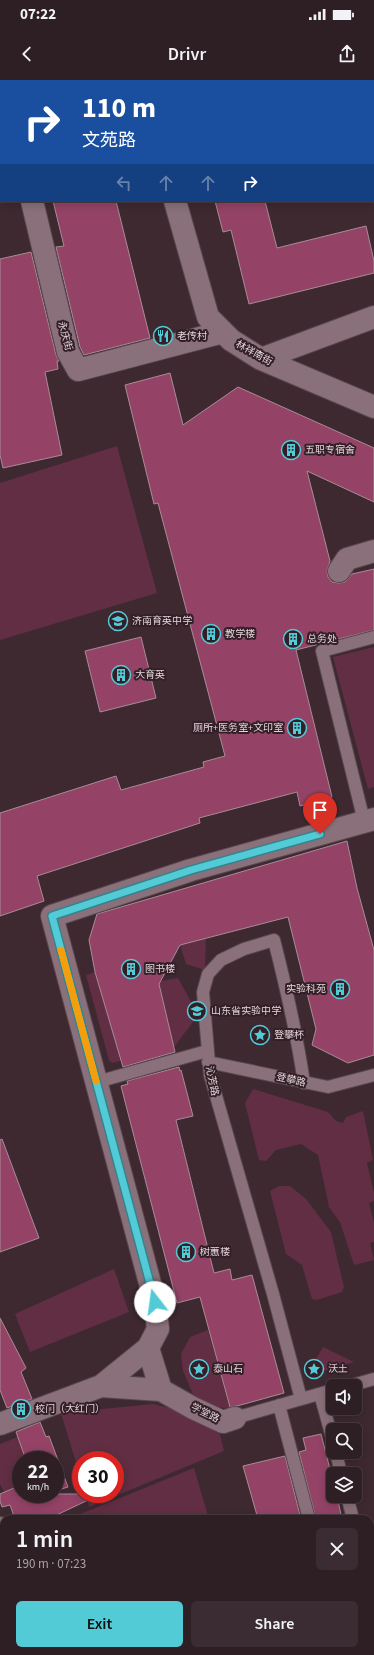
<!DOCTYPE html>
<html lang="en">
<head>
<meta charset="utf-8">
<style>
  body { margin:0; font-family:"Source Sans 3","Noto Sans SC",sans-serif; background:#3a2c32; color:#f1f3f6; height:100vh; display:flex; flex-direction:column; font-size:15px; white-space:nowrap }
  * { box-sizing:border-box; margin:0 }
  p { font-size:13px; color:#a7a2a7 }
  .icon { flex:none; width:22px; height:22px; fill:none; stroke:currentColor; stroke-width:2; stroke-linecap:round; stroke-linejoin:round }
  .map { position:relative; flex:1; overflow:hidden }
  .sheet { position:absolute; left:0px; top:1435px; width:374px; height:140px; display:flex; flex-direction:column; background:#2e1f25; border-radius:12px 12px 0 0; box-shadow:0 2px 10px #0003,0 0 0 1px #493d42 }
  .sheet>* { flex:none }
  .banner { position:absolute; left:0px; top:0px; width:374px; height:122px; box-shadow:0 2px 10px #0003,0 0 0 1px #493d42; background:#1a4fa0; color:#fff; overflow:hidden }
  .controls { position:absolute; left:326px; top:1299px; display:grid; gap:8px }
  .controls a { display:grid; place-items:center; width:36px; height:36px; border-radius:6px; background:#2e1f25; box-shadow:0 2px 10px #0003,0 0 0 1px #493d42; font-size:20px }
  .speed { position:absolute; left:12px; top:1371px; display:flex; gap:8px; font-size:20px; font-weight:700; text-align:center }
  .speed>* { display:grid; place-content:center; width:52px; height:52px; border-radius:50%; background:#2e1f25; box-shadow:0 2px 10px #0003,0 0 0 1px #493d42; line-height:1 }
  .speed small { font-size:10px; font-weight:400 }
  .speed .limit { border:6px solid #d22; background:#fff; color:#111 }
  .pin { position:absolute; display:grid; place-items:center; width:34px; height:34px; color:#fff; margin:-41px -17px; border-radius:50% 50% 50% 0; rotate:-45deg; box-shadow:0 0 4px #0007 }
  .pin .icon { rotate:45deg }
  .me { position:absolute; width:44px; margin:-22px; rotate:345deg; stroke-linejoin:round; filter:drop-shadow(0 0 3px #0008) }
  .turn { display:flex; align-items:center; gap:14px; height:84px; padding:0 16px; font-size:18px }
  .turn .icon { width:52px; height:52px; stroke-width:2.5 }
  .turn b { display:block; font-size:28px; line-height:34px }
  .lanes { display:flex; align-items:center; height:38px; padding:0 16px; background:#0003; justify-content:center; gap:20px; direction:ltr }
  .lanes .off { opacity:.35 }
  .round { display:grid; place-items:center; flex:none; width:42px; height:42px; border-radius:6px; background:#3a2c32 }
  .head { display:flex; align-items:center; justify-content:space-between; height:68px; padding:0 16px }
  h1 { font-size:24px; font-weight:600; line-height:30px }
  .action { display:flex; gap:8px; margin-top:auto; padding:8px 16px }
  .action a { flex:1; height:46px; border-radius:6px; background:#52cbd7; color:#111; font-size:16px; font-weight:600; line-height:46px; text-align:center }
  .action a+a { background:#3a2c32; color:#f1f3f6 }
  .status { display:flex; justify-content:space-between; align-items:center; height:28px; padding:0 20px; background:#2e1f25; direction:ltr }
  .status svg { height:11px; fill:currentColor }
  header { display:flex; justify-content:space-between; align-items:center; height:52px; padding:0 16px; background:#2e1f25; font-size:18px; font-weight:600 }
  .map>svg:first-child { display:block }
</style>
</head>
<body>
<div class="status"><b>07:22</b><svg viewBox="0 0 49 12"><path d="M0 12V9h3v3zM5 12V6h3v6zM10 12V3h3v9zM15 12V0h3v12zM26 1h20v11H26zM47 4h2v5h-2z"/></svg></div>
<header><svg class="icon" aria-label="back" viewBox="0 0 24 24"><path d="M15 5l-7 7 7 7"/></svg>Drivr<svg class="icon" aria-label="share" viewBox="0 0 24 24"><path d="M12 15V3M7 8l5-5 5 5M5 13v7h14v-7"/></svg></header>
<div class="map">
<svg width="374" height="1575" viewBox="0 0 374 1575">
  <rect width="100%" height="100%" fill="#3e2931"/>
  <path fill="#622e44" d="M117,366L157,513L0,560V403Z
    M374,567V707L368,709L333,577Z
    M206,858L205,890L186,884L180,865Z
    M95,892L119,973L172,960L159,904L161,901L178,898L196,931L193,942L174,967L112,983L109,980L86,895Z
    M253,1009L328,1032L336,1041L343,1043L346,1037L363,1031L373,1080L367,1083L374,1113V1121L369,1123L374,1143V1162L370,1163L374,1180L354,1185L340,1142L329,1127L318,1075L301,1064L276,1070L266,1081L259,1080L245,1023Z
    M279,1106H290L306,1119L331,1152L344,1207L342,1212L317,1220L312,1219L302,1185L286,1174L270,1111Z
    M114,1189L129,1232L30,1272L15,1234Z
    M208,1250L230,1328L211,1327L193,1314L183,1291L181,1274L190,1257Z
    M323,1267L354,1282L306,1296Z
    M153,1324L178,1330L218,1346L224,1371L89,1427L86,1414H115V1380H81V1399L61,1333Z
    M18,1357L27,1380H21V1405L4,1412L0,1404V1364Z
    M194,1388L209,1439H68Z
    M68,1571H181L169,1575H69Z"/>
  <path fill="#944367" stroke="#a78c96" d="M53,121H116L150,258L84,275L80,267L56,167L64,166Z
    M215,121H265L277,168L366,146L374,181V193L249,224L231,150L223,152Z
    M31,172L56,275L59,281H57L58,289L45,292L62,375L3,388L0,375V179Z
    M170,293L183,345L238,307L374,368V422L307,391L330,481L327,490L328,497L332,502L339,503L345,502L352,494L374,489V550L296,570L332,717L300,726L297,712L199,738L200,743L37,796L44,821L0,836V733L116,696L121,710L204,687L203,682L225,676L158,423L154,424L125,305Z
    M141,557L156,618L100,632L85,571Z
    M347,761L357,808L374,870V975L348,983L312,965L316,949L288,837L180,865L159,904L175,972L123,987L95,892L89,860L97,834Z
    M179,987L180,991L181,990L193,1036L176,1040L214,1193L230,1189L232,1200L252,1195L284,1313L237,1326L230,1327L200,1217L177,1223L121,1006L128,1004L127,1001Z
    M2,1059L39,1158L0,1172V1060Z
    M0,1238L26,1288L21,1292L32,1319L7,1328L0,1310Z
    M40,1342L46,1357L49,1356L68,1407L55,1411V1380H26L16,1352Z
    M321,1354L333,1401V1416H337L342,1439H316L299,1372L306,1370L303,1358Z
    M285,1376L301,1439H258L243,1386Z
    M21,1405V1414H101L48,1439H15L10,1425L2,1427L0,1421V1414Z"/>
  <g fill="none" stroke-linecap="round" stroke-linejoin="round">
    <defs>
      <path id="lane" d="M364,741L322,571L374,557
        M208,982L328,1007L374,995
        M97,1002L207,971
        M349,1306L374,1299
        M320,1314L333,1361
        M301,1319L273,1214L210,995L203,912L208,894L221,880L244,869L274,860C286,907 297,955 304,1003
        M279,1325L309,1439
        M235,1338L333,1310
        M336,1372L341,1394
        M347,1416L353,1439"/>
      <path id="street" d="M4,0V1
        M139,0L140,1
        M32,121L68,272L78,290L223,252
        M175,121L208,237L231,260L261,279L374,327
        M261,279L374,237
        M339,491L347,479L374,471
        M101,1306L161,1310L193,1328L223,1342L235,1338
        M161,1310L148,1268L158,1249L155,1222L52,836L191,790L374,739
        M0,1344L101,1306L148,1268
        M370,1528L374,1527
        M316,1571L317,1575"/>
      <path id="secondary" d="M0,1448L4,1457
        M50,1571L52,1575"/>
      <path id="primary" d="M0,1542L4,1553
        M11,1571L12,1575"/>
    </defs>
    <use href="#lane" stroke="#59484f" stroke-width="14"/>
    <use href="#street" stroke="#59484f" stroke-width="24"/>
    <use href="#secondary" stroke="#59484f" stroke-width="24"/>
    <use href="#primary" stroke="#59484f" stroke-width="24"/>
    <use href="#lane" stroke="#8a707a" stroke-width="12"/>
    <use href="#street" stroke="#8a707a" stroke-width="22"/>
    <use href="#secondary" stroke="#8a707a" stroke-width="22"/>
    <use href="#primary" stroke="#ad6685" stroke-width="22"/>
  </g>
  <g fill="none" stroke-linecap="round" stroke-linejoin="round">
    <defs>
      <path id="route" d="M155,1222L52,836L191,790L320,754"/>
    </defs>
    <use href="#route" stroke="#35848c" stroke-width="10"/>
    <use href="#route" stroke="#52cbd7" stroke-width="7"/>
    <path stroke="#f59e0b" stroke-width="7" d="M61,870L96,1001"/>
  </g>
  <defs>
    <symbol id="restaurant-ring" viewBox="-11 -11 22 22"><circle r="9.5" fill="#331f27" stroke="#52cbd7" stroke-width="1.5"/><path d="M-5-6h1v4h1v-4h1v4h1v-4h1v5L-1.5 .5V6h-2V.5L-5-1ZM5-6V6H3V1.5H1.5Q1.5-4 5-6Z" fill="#52cbd7"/></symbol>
    <symbol id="building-ring" viewBox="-11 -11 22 22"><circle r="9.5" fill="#331f27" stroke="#52cbd7" stroke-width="1.5"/><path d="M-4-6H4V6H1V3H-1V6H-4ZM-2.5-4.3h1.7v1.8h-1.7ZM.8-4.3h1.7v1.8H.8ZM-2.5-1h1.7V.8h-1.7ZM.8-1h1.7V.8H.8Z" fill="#52cbd7"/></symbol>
    <symbol id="school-ring" viewBox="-11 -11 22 22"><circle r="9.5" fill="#331f27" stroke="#52cbd7" stroke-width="1.5"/><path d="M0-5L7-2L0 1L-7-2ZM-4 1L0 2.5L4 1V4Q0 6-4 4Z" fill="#52cbd7"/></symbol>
    <symbol id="sight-ring" viewBox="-11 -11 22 22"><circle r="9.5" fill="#331f27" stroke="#52cbd7" stroke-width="1.5"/><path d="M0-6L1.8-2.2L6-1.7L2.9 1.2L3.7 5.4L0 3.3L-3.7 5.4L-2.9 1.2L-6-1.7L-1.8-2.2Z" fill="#52cbd7"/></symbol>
  </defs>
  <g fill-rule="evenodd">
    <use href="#restaurant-ring" x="152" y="245" width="22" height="22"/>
    <use href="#building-ring" x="280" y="359" width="22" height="22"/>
    <use href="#school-ring" x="107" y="530" width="22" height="22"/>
    <use href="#building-ring" x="200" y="543" width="22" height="22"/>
    <use href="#building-ring" x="282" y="548" width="22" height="22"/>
    <use href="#building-ring" x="110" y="584" width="22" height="22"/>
    <use href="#building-ring" x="286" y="637" width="22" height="22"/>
    <use href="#building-ring" x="120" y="878" width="22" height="22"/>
    <use href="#building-ring" x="329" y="898" width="22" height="22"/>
    <use href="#school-ring" x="186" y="920" width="22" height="22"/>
    <use href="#sight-ring" x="249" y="944" width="22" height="22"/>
    <use href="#building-ring" x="175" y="1161" width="22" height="22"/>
    <use href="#sight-ring" x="188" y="1278" width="22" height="22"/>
    <use href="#sight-ring" x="303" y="1278" width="22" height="22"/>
    <use href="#building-ring" x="10" y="1318" width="22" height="22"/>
  </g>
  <g text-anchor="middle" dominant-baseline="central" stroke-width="4" stroke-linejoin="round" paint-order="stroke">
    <g font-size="10" fill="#e3d4d9" stroke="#331f27">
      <text transform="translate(65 256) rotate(75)">永庆街</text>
      <text transform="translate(254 273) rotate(29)">林祥南街</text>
      <text transform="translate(291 1000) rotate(13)">登攀路</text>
      <text transform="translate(212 1001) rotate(78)">沁芳路</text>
      <text transform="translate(205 1333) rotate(26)">学堂路</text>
    </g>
    <g font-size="10" fill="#e3d4d9" stroke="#331f27" text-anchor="start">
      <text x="177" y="256">老传村</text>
      <text x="305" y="370">五职专宿舍</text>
      <text x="132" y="541">济南育英中学</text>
      <text x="225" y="554">教学楼</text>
      <text x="307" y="559">总务处</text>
      <text x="135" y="595">大育英</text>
      <text x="283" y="648" text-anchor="end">厕所+医务室+文印室</text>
      <text x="145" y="889">图书楼</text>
      <text x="326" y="909" text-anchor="end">实验科苑</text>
      <text x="211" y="931">山东省实验中学</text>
      <text x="274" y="955">登攀杯</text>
      <text x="200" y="1172">树蕙楼</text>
      <text x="213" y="1289">泰山石</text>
      <text x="328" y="1289">沃土</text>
      <text x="35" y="1329">校门（大红门）</text>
    </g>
  </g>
</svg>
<div class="controls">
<a><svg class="icon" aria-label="sound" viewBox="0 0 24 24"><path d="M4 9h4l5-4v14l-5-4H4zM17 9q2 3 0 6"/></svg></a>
<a><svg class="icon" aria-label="search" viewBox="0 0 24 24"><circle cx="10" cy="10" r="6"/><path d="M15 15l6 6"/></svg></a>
<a><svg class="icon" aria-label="layers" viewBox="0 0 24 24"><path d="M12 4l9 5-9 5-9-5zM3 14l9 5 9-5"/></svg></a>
</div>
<div class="speed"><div>22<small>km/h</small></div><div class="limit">30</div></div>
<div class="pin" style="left:320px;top:754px;background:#d93025"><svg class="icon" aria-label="arrive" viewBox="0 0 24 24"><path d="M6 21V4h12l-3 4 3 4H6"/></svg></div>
<svg class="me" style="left:155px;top:1222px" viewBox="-20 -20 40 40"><circle r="19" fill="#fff"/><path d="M0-13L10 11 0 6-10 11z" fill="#52cbd7"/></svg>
<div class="banner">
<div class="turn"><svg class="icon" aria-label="right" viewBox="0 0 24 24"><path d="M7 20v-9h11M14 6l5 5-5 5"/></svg><div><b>110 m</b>文苑路</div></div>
<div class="lanes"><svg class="icon off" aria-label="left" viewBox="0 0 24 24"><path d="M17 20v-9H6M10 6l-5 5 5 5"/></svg><svg class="icon off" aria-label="ahead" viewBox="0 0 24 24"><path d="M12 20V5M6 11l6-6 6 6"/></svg><svg class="icon off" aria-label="ahead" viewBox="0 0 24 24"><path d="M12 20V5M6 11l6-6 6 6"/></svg><svg class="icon" aria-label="right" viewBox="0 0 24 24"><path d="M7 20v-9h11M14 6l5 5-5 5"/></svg></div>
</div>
<section class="sheet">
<div class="head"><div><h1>1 min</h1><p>190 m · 07:23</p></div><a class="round"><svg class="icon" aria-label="close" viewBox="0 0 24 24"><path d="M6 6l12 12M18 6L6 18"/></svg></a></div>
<div class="action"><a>Exit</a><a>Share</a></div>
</section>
</div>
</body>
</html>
